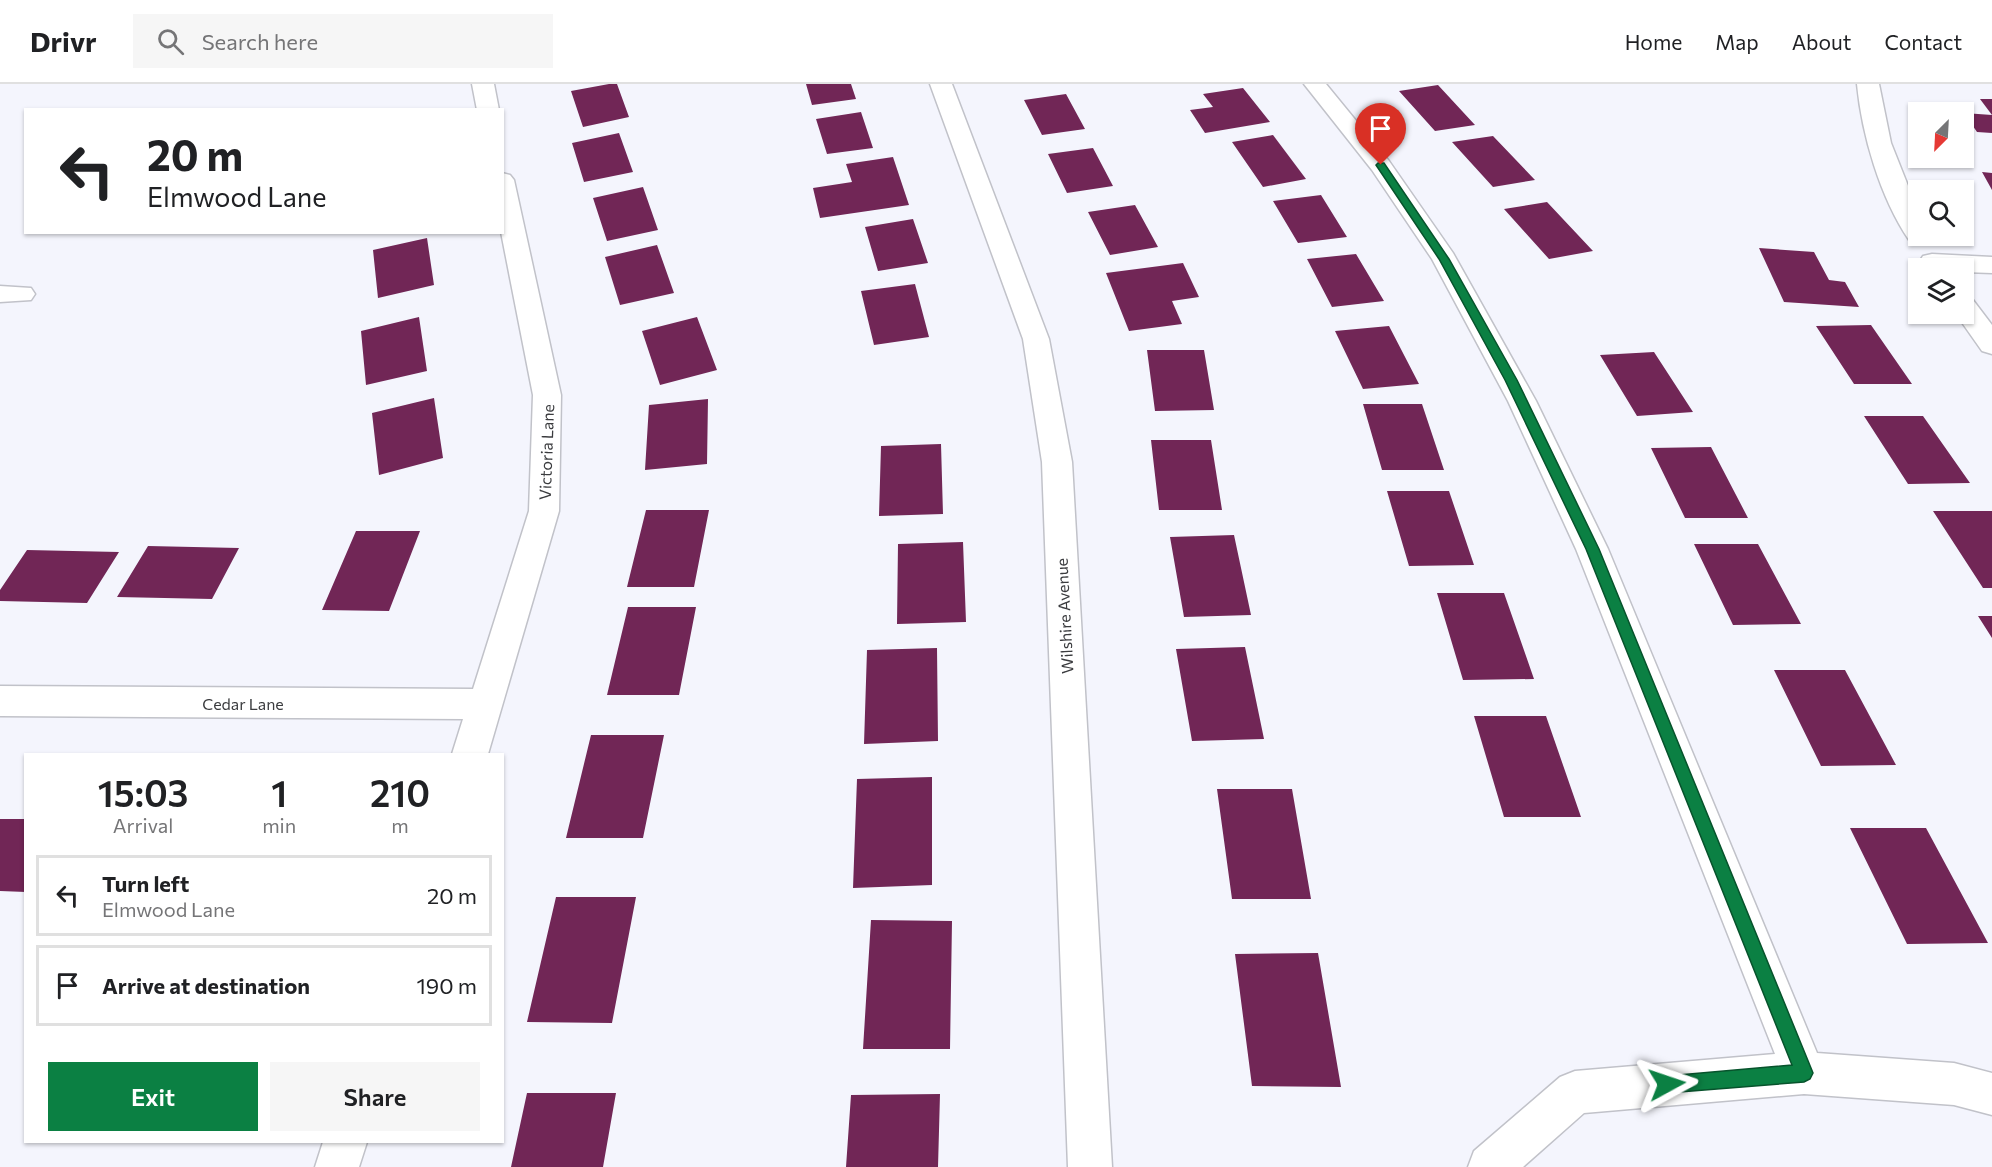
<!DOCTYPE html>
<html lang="en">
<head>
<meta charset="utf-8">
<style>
  body { margin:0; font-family:Commissioner,sans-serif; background:#f6f6f6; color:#202124; height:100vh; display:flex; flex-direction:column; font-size:22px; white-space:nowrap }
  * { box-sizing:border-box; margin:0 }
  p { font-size:20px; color:#757577 }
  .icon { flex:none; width:33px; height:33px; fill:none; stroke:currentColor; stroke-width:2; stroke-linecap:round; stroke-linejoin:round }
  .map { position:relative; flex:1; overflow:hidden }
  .drawer { position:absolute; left:24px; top:669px; width:480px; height:390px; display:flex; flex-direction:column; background:#fff; border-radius:0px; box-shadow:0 2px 4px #0004 }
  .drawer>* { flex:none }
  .hud { position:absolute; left:24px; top:24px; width:480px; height:126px; border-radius:0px; box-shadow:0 2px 4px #0004; background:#fff; color:#202124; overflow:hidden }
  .needle { width:39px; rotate:204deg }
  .controls { position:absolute; left:1908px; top:18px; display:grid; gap:12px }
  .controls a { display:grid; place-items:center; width:66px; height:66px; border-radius:0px; background:#fff; box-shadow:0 2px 4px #0004; font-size:30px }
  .pin { position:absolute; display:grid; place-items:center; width:51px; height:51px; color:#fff; margin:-62px -26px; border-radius:50% 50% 50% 0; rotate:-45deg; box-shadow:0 0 6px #0007 }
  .pin .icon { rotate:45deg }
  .me { position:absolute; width:66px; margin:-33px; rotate:85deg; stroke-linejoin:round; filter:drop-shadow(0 0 4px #0008) }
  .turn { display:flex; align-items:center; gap:21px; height:126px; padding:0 24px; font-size:27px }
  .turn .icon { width:78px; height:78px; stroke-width:2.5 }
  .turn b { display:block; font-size:42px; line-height:51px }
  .eta { display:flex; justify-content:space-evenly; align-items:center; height:102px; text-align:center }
  .eta b { font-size:36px; font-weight:600; line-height:42px }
  .action { display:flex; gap:12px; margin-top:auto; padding:12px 24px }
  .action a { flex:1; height:69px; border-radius:0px; background:#0b8043; color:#fff; font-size:24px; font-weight:600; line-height:69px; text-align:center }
  .action a+a { background:#f6f6f6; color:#202124 }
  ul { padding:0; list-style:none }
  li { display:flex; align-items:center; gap:18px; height:81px; margin:0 12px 9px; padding:0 12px; border:3px solid #e0e0e0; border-radius:0px }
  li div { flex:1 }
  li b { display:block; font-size:22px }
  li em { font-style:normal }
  header { display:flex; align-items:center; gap:36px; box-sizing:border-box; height:84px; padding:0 30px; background:#fff; border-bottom:2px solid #e0e0e0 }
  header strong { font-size:28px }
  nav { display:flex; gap:33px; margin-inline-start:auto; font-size:21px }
  .search { width:420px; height:54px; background:#f6f6f6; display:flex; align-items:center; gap:15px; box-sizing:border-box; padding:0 21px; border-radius:0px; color:#757577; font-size:22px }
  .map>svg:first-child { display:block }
</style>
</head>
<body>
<header>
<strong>Drivr</strong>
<div class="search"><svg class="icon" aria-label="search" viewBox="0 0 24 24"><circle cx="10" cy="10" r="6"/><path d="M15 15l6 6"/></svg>Search here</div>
<nav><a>Home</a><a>Map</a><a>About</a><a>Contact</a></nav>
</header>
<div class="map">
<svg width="1992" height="1083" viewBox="0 0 1992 1083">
  <rect width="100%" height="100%" fill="#f4f5fd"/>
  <path fill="#712656" d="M609,0H617L629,33L583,43L571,7Z
    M806,0H851L856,15L812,21Z
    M1438,1L1475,41L1435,47L1399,7Z
    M1243,4L1270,38L1205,49L1190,26L1213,23L1203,10Z
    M1066,10L1085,45L1042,51L1024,16Z
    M1980,15H1992V49L1977,48L1964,29L1992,31Z
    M861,28L873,64L827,70L816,35Z
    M619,49L633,88L584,98L572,59Z
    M1273,51L1306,95L1263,103L1232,58Z
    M1493,52L1535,96L1493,103L1452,58Z
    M1093,64L1113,102L1067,109L1048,70Z
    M893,73L909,121L820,134L813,104L852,98L846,80Z
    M1982,88L1992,89V106Z
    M643,103L658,146L607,157L593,114Z
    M1321,111L1347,153L1298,159L1273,117Z
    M1547,118L1593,167L1549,175L1504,125Z
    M1135,121L1158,163L1110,171L1088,128Z
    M913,135L928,179L878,187L865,143Z
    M427,154L434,201L378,214L373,166Z
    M657,161L674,209L620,221L605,173Z
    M1759,164L1814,168L1829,196L1845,198L1859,223L1784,218Z
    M1356,170L1384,217L1332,223L1307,175Z
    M1183,179L1199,213L1172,217L1182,240L1129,247L1106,189Z
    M915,200L929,253L874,261L861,207Z
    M419,233L427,287L366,301L361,247Z
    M697,233L717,286L660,301L642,247Z
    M1871,241L1912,300H1854L1816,242Z
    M1389,242L1419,300L1363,305L1335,247Z
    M1147,266H1204L1214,326L1155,327Z
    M1654,268L1693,328L1637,332L1600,271Z
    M434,314L443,374L379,391L372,329Z
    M708,315L707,380L645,386L649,321Z
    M1363,320H1422L1444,386H1382Z
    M1864,332H1923L1970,399L1908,400Z
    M1151,356H1211L1222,426H1159Z
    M941,360L943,430L879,432L881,362Z
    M1711,363L1748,434H1685L1651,364Z
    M1387,407H1449L1474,481L1409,482Z
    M646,426H709L694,503H627Z
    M1933,427H1992V504H1983Z
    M356,447H420L389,527L322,526Z
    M1234,451L1251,531L1184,533L1170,453Z
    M963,458L966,538L897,540L898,460Z
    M1694,460H1758L1801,540L1733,541Z
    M148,462L239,464L212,515L117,513Z
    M27,466L119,468L87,519L0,517V506Z
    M1437,509H1504L1534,595L1463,596Z
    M628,523H696L679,611H607Z
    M1978,532H1992V554Z
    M1245,563L1264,655L1192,657L1176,565Z
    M937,564L938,657L864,660L867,566Z
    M1774,586H1845L1896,681L1821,682Z
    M1474,632H1546L1581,733H1504Z
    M591,651H664L643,754H566Z
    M932,693V801L853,804L857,695Z
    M1217,705H1292L1311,815H1232Z
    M0,735H26V808L0,807Z
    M1850,744H1926L1988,859L1907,860Z
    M556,813H636L612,939L527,938Z
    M871,836L952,837L950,965H863Z
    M1318,869L1341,1003L1252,1002L1235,870Z
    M527,1009H616L603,1083H511Z
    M940,1010L938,1083H846L851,1011Z"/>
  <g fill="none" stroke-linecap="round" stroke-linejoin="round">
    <defs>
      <path id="minor" d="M472,0H494L499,26H477Z
        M930,0H952L1049,255L1072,378L1112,1083H1068L1042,378L1023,255Z
        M1304,0H1326L1389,77L1453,169L1536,317L1608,465L1817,969L1954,979L1992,989V1031L1954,1021L1804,1010L1584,1029L1523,1083H1468L1474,1067L1560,993L1575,987L1775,970L1576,465L1508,317L1432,175L1372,86Z
        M1857,0H1879L1891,59L1918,127V152H1930L1927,156L1918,159L1909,156C1880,113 1862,51 1857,0Z
        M502,89L510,91L514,96L561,311L559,427L488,670H452L463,635L0,632V602L473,605L529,427L533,311L501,148H502Z
        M1932,170L1992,173V189L1964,188V184H1923L1919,178L1923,172Z
        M0,202L31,204L35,210L31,216L0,218Z
        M1964,213L1973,216L1992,241V270L1982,267L1956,230H1964Z
        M323,1058H367L359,1083H315Z"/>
    </defs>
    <use href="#minor" stroke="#c1c2c9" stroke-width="3"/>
    <use href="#minor" fill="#fff" fill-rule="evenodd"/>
  </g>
  <path fill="#0b8043" stroke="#07532c" stroke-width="1.5" d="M1378,79H1384L1449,175L1517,296L1599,465L1813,989L1810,995L1804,998L1667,1009L1661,1007L1658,1000L1661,994L1667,992L1792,981L1586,465L1505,296L1439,175L1376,81Z"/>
  <g text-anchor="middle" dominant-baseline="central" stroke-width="6" stroke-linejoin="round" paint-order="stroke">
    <g font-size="16" fill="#3b3c3f" stroke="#fff">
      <text transform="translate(546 368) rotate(-88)">Victoria Lane</text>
      <text transform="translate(1064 532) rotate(-93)">Wilshire Avenue</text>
      <text x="243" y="619">Cedar Lane</text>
    </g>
  </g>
</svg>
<div class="controls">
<a><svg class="needle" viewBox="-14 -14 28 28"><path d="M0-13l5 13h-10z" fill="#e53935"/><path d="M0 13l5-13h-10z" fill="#757577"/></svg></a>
<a><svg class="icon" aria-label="search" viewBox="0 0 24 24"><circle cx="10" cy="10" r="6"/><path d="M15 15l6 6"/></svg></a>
<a><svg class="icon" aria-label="layers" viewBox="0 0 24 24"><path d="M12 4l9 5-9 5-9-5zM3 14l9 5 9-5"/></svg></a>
</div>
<div class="pin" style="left:1381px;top:81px;background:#d93025"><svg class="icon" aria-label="arrive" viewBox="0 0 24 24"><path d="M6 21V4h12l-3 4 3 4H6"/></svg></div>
<svg class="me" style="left:1667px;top:1000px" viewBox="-20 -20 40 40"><path d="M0-17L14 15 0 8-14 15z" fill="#0b8043" stroke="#fff" stroke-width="4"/></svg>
<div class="hud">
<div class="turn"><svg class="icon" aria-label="left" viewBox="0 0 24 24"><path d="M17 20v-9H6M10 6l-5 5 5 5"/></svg><div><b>20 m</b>Elmwood Lane</div></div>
</div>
<section class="drawer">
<div class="eta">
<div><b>15:03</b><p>Arrival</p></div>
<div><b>1</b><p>min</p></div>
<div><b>210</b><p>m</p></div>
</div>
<ul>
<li><svg class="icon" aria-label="left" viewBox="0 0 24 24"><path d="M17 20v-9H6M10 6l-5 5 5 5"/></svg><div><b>Turn left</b><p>Elmwood Lane</p></div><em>20 m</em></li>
<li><svg class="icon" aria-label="arrive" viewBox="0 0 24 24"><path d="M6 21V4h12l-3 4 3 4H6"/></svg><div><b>Arrive at destination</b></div><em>190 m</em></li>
</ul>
<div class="action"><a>Exit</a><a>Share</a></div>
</section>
</div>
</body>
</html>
